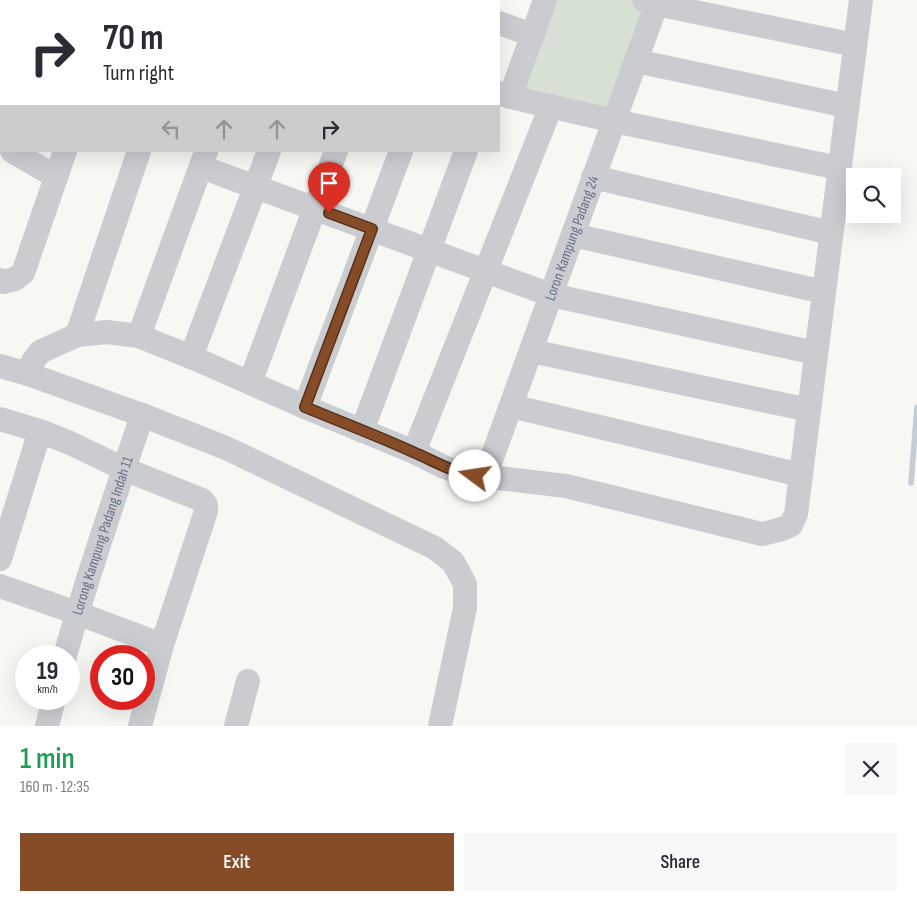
<!DOCTYPE html>
<html lang="en">
<head>
<meta charset="utf-8">
<style>
  body { margin:0; font-family:"Sofia Sans Condensed",sans-serif; background:#f7f7f7; color:#2b2b33; height:100vh; display:flex; flex-direction:column; font-size:19px; white-space:nowrap }
  * { box-sizing:border-box; margin:0 }
  p { font-size:16px; color:#7c7c81 }
  .icon { flex:none; width:28px; height:28px; fill:none; stroke:currentColor; stroke-width:2; stroke-linecap:round; stroke-linejoin:round }
  .map { position:relative; height:726px; overflow:hidden }
  .side { display:flex; flex-direction:column; background:#fff; flex:1 }
  .side>* { flex:none }
  .hud { position:absolute; left:0px; top:0px; width:500px; height:152px; box-shadow:0 5px 20px #0002; background:#fff; color:#2b2b33; overflow:hidden }
  .controls { position:absolute; left:846px; top:168px; display:grid; gap:10px }
  .controls a { display:grid; place-items:center; width:55px; height:55px; border-radius:0px; background:#fff; box-shadow:0 5px 20px #0002; font-size:25px }
  .speed { position:absolute; left:15px; top:645px; display:flex; gap:10px; font-size:25px; font-weight:700; text-align:center }
  .speed>* { display:grid; place-content:center; width:65px; height:65px; border-radius:50%; background:#fff; box-shadow:0 5px 20px #0002; line-height:1 }
  .speed small { font-size:12px; font-weight:400 }
  .speed .limit { border:8px solid #d22; background:#fff; color:#111 }
  .pin { position:absolute; display:grid; place-items:center; width:42px; height:42px; color:#fff; margin:-51px -21px; border-radius:50% 50% 50% 0; rotate:-45deg; box-shadow:0 0 5px #0007 }
  .pin .icon { rotate:45deg }
  .me { position:absolute; width:55px; margin:-28px; rotate:284deg; stroke-linejoin:round; filter:drop-shadow(0 0 4px #0008) }
  .turn { display:flex; align-items:center; gap:18px; height:105px; padding:0 20px; font-size:22px }
  .turn .icon { width:65px; height:65px; stroke-width:2.5 }
  .turn b { display:block; font-size:35px; line-height:42px }
  .lanes { display:flex; align-items:center; height:48px; padding:0 20px; background:#0003; justify-content:center; gap:25px; direction:ltr }
  .lanes .off { opacity:.35 }
  .round { display:grid; place-items:center; flex:none; width:52px; height:52px; border-radius:0px; background:#f7f7f7 }
  .head { display:flex; align-items:center; justify-content:space-between; height:85px; padding:0 20px }
  h1 { font-size:30px; font-weight:600; line-height:38px; color:#1e9e55 }
  .cta { display:flex; gap:10px; margin-top:auto; padding:10px 20px }
  .cta a { flex:1; height:58px; border-radius:0px; background:#854c27; color:#fff; font-size:20px; font-weight:600; line-height:58px; text-align:center }
  .cta a+a { background:#f7f7f7; color:#2b2b33 }
  .map>svg:first-child { display:block }
</style>
</head>
<body>
<div class="map">
<svg width="917" height="726" viewBox="0 0 917 726">
  <rect width="100%" height="100%" fill="#f7f8f4"/>
  <path fill="#d7e0d5" d="M545,0H644L656,4L614,121L510,97Z"/>
  <g fill="none" stroke-linecap="round" stroke-linejoin="round">
    <path stroke="#c5cdd4" stroke-width="5.5" d="M911,483L917,407"/>
    <g stroke="#caccd0" stroke-width="24">
      <path d="M246,0L249,1"/>
      <path d="M429,0L433,1"/>
      <path d="M644,0L656,4L855,45"/>
      <path d="M120,1L121,0"/>
      <path d="M189,1L190,0"/>
      <path d="M390,1L391,0"/>
      <path d="M0,10L1,11"/>
      <path d="M499,23L533,35"/>
      <path d="M636,61L847,106"/>
      <path d="M499,93L510,97L614,121L839,168"/>
      <path d="M510,97L545,0"/>
      <path d="M12,151L56,177"/>
      <path d="M201,167L551,295L816,353"/>
      <path d="M593,177L831,233"/>
      <path d="M573,235L824,292"/>
      <path d="M0,280L3,282L15,279L23,273L65,151"/>
      <path d="M77,335L139,151"/>
      <path d="M139,336L206,152"/>
      <path d="M531,351L809,410"/>
      <path d="M191,357L269,151"/>
      <path d="M0,366L28,374L142,415L226,448L435,548L453,562L465,584V608L440,726"/>
      <path d="M28,374L33,361L40,352L77,335L107,332L139,336L191,357L305,407L414,452L444,467L464,474L566,486L762,534L782,529L791,525L796,514L861,0"/>
      <path d="M250,383L336,151"/>
      <path d="M511,406L801,475"/>
      <path d="M305,407L401,151"/>
      <path d="M0,419L40,431L70,443L124,469L202,500L206,505V511L162,645L140,726"/>
      <path d="M362,431L466,151"/>
      <path d="M414,452L551,106"/>
      <path id="s1" d="M485,477L658,0"/>
      <path d="M0,559L40,431"/>
      <path d="M0,586L77,613L162,645"/>
      <path id="s2" d="M65,656C87,575 116,495 142,415"/>
      <path d="M47,726L54,699"/>
      <path d="M236,726L248,681"/>
    </g>
  </g>
  <g fill="none" stroke-linecap="round" stroke-linejoin="round">
    <defs>
      <path id="route" d="M329,213L372,229L305,407C341,422 378,436 413,452C434,461 452,472 475,476"/>
    </defs>
    <use href="#route" stroke="#563119" stroke-width="12"/>
    <use href="#route" stroke="#854c27" stroke-width="9"/>
  </g>
  <g text-anchor="middle" dominant-baseline="central" stroke-width="5" stroke-linejoin="round" paint-order="stroke">
    <g font-size="15" fill="#647189" stroke="#fff">
      <text stroke="none"><textPath href="#s1" startOffset="254">Loron Kampung Padang 24</textPath></text>
      <text stroke="none"><textPath href="#s2" startOffset="126">Lorong Kampung Padang Indah 11</textPath></text>
    </g>
  </g>
</svg>
<div class="controls">
<a><svg class="icon" aria-label="search" viewBox="0 0 24 24"><circle cx="10" cy="10" r="6"/><path d="M15 15l6 6"/></svg></a>
</div>
<div class="speed"><div>19<small>km/h</small></div><div class="limit">30</div></div>
<div class="pin" style="left:329px;top:213px;background:#d93025"><svg class="icon" aria-label="arrive" viewBox="0 0 24 24"><path d="M6 21V4h12l-3 4 3 4H6"/></svg></div>
<svg class="me" style="left:475px;top:476px" viewBox="-20 -20 40 40"><circle r="19" fill="#fff"/><path d="M0-13L10 11 0 6-10 11z" fill="#854c27"/></svg>
<div class="hud">
<div class="turn"><svg class="icon" aria-label="right" viewBox="0 0 24 24"><path d="M7 20v-9h11M14 6l5 5-5 5"/></svg><div><b>70 m</b>Turn right</div></div>
<div class="lanes"><svg class="icon off" aria-label="left" viewBox="0 0 24 24"><path d="M17 20v-9H6M10 6l-5 5 5 5"/></svg><svg class="icon off" aria-label="ahead" viewBox="0 0 24 24"><path d="M12 20V5M6 11l6-6 6 6"/></svg><svg class="icon off" aria-label="ahead" viewBox="0 0 24 24"><path d="M12 20V5M6 11l6-6 6 6"/></svg><svg class="icon" aria-label="right" viewBox="0 0 24 24"><path d="M7 20v-9h11M14 6l5 5-5 5"/></svg></div>
</div>
</div>
<section class="side">
<div class="head"><div><h1>1 min</h1><p>160 m · 12:35</p></div><a class="round"><svg class="icon" aria-label="close" viewBox="0 0 24 24"><path d="M6 6l12 12M18 6L6 18"/></svg></a></div>
<div class="cta"><a>Exit</a><a>Share</a></div>
</section>
</body>
</html>
